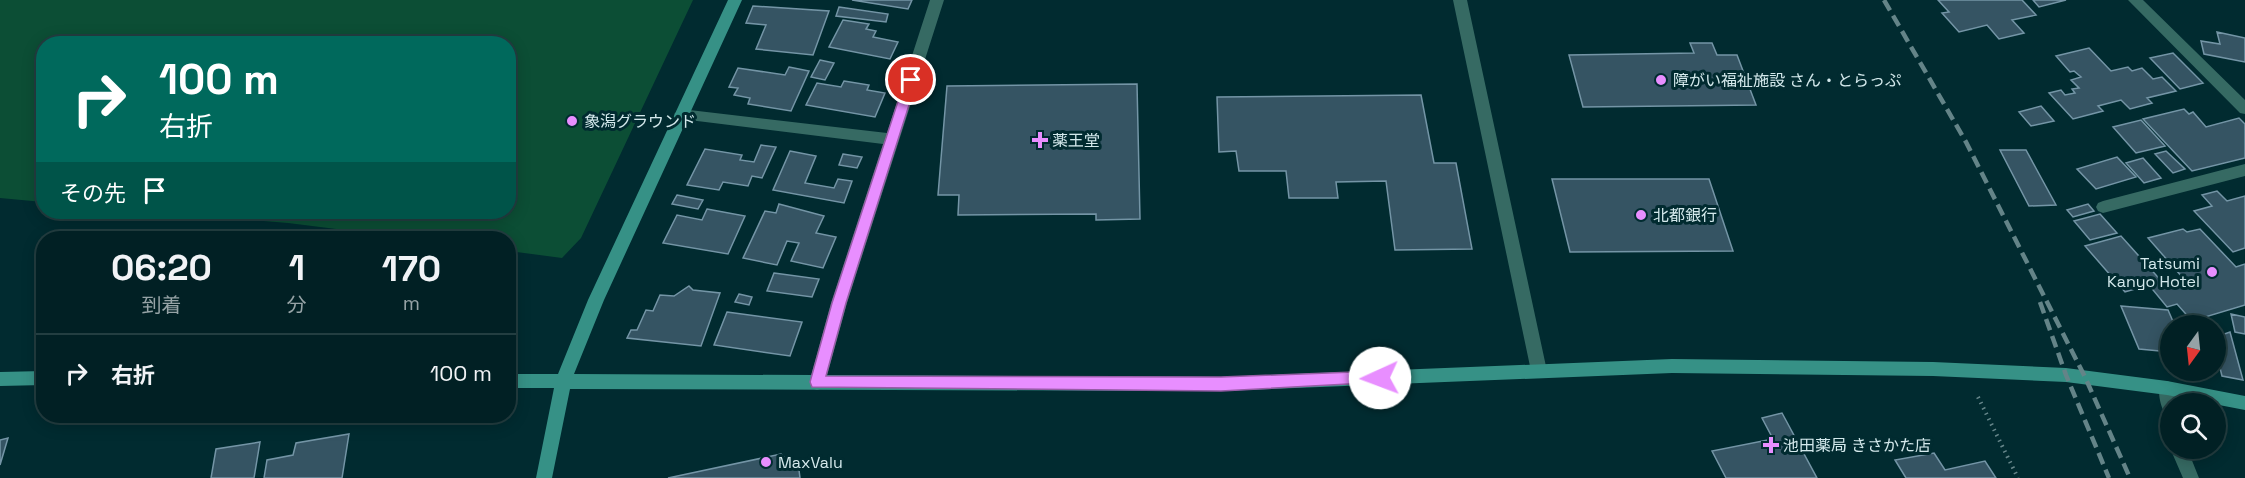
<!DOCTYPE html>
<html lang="ja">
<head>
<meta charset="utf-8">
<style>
  body { margin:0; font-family:"Space Grotesk","Noto Sans JP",sans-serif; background:#0b282c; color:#f1f3f6; height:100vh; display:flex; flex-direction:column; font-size:22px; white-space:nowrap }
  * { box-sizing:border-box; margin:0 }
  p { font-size:20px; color:#96a3a6 }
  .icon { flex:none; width:33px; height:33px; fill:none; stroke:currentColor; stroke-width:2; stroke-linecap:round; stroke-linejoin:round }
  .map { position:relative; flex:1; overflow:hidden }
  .drawer { position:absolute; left:36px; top:231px; width:480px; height:192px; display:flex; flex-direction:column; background:#012024; border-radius:24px; box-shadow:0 3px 15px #0003,0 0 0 2px #233e41 }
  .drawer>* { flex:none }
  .banner { position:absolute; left:36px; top:36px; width:480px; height:183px; border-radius:24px; box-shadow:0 3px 15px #0003,0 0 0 2px #233e41; background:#00695c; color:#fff; overflow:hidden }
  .needle { width:39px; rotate:195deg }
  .tools { position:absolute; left:2160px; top:315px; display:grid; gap:12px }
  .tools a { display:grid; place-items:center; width:66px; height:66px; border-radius:50%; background:#012024; box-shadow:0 3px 15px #0003,0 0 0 2px #233e41; font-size:30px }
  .pin { position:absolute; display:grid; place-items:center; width:51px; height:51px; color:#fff; margin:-26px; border:3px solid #fff; border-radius:50%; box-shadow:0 2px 6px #0007 }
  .me { position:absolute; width:66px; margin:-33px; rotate:268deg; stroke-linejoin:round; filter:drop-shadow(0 0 4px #0008) }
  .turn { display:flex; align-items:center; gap:21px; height:126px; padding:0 24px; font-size:27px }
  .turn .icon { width:78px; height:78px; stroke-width:2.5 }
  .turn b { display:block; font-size:42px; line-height:51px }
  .then { display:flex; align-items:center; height:57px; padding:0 24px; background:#0003; gap:12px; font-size:22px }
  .eta { display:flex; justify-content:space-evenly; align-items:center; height:102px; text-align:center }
  .eta b { font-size:36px; font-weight:600; line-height:42px }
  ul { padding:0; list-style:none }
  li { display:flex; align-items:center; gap:18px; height:78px; padding:0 24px; border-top:2px solid #233e41 }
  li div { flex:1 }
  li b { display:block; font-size:22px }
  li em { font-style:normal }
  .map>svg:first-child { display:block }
</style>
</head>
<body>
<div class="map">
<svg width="2245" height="478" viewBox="0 0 2245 478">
  <rect width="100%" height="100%" fill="#012b30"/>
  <path fill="#0c4e35" d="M0,0H693L581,238L562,258L509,251L508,238H408L288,223L153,212H508V44H44L43,202L0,198Z"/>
  <path fill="#355463" stroke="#7495a6" stroke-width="1.5" d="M852,0H912L908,9Z
    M1938,0H2022L2036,15L2012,20L2024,33L1999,39L1987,25L1959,32L1942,13L1949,12Z
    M2033,0H2066L2039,7Z
    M753,6L829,11L813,55L756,49L766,25L746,23Z
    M839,7L888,14L886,22L836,16Z
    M843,20L869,24L866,29L876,31L873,37L898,42L890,59L829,47Z
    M2217,32L2245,38V62L2204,54L2201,41L2220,44Z
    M1690,43H1712L1717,55H1737L1756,105L1583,107L1569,55L1694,53Z
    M2089,48L2111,71L2128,67L2132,71L2142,68L2153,79L2162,77L2176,91L2147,98L2152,103L2130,109L2121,100L2098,106L2103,111L2073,119L2049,93L2061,90L2065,95L2075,93L2072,89L2079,88L2071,80L2081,77L2074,71L2070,72L2056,56Z
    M2173,53L2203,83L2180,89L2150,58Z
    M820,60L834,63L825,80L811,77Z
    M789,67L809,71L791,111L748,104L750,98L734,95L738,88L729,87L738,68L785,75Z
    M844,81L869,85L867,90L885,93L875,117L806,105L817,83L841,87Z
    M1137,84L1140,219L1096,220V214L958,215L959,195H938L947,86Z
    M1421,95L1434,163H1456L1472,249L1395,250L1386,181L1336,182L1338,198H1289L1286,171H1239L1236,151L1219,152L1217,97Z
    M2041,106L2054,121L2031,126L2019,112Z
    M2184,109L2189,114L2193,112L2206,127L2239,118L2245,124V158L2192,171L2143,119Z
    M2141,120L2165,146L2136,153L2113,127Z
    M761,145L776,147L762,178L752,176L748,186L723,182L719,190L687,185L705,149L742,155L740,160L754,162Z
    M2000,150H2026L2056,205L2029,206Z
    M790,151L816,156L805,183L834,188L838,179L852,181L844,203L773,190Z
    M2166,151L2185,169L2173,173L2155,154Z
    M843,154L862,157L857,168L839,165Z
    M2117,157L2136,177L2096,189L2077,169Z
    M2143,158L2161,178L2144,183L2126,163Z
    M1552,179H1709L1733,251L1570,252Z
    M2217,191L2227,201L2245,196V248L2233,252L2194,211L2212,206L2202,195Z
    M677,195L703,200L698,209L672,204Z
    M779,204L824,216L816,233L836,237L823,268L791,261L799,243L787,241L777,265L743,258L765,211L776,213Z
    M2088,204L2094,211L2073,217L2067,210Z
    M707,209L745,216L728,254L663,243L677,215L702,220Z
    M2100,214L2117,233L2090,240L2074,221Z
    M2183,229L2187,232L2200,229L2236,267L2245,264V305L2192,321L2177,304L2167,307L2149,285L2125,292L2085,246L2121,236L2164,284L2183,278L2148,238Z
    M774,273L819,279L812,297L767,291Z
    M689,286L693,290L720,293L701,346L627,338L631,330H637L646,310L653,311L660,295L674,296Z
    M739,294L752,297L749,305L735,302Z
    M2121,306L2168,310L2175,326H2170V352L2139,349Z
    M727,312L802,322L790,356L714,345Z
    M2231,314L2245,317V334L2235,332Z
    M2230,332L2243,380L2222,376L2216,352V337Z
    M1782,413L1817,478H1726L1712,451L1773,439L1762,418Z
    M349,434L342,478H264L267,460L293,455L296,443Z
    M8,438L0,465V440Z
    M260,442L254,478H211L216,449Z
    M1934,453L1945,470L1985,461L1996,478H1906L1895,460Z
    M781,454L799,470L800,478H668Z"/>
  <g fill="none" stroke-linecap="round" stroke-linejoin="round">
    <path stroke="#66868a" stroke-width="4" stroke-dasharray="1.5 4.5" stroke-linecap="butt" d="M1978,397L2018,478"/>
    <path fill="#366a63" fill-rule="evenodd" d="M930,0H944L847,303L825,383L823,388L817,390L811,388L809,383L831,303L883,144L681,119L674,114L681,109L887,133Z
      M1453,0H1467L1547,371L1545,376L1539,378L1533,376L1531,371Z
      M2128,0H2143L2245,100V114L2240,113Z
      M2245,164V176L2103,213L2098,211L2096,207L2098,203L2103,201Z
      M2167,381L2173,383L2178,404H2170V414L2164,412C2160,404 2157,391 2161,383Z
      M2170,446V448H2187L2199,478H2183L2170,448Z"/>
    <path fill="#369186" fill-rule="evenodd" d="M728,0H742L604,300L574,374L1221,377L1672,359L1933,362L2066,368L2167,381L2245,396V410L2167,395L2066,382L1933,376L1672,373L1221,391L570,389L552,478H536L554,388H508V374H558L588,300Z
      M44,371V385L0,386V372Z"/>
    <path stroke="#648488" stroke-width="4.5" stroke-dasharray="12 6" stroke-linecap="butt" d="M1884,0L1966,142L2085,377L2130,478
      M2040,302L2066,375L2109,478"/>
  </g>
  <path fill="#e88eff" stroke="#975ca6" stroke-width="1.5" d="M911,75L917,80L846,303L826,376L1221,377L1380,371L1385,373L1387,378L1385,382L1221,391L812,387L810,382L832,303L905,80Z"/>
  <g fill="#e88eff" stroke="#012b30" stroke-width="2">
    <circle cx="1661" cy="80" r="6"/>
    <circle cx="572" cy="121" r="6"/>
    <path d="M1037 131h6v6h6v6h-6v6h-6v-6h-6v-6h6z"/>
    <circle cx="1641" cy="215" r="6"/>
    <circle cx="2212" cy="272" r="6"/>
    <path d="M1768 436h6v6h6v6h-6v6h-6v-6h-6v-6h6z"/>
    <circle cx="766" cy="462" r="6"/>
  </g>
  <g text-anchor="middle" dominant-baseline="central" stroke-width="6" stroke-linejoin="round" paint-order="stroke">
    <g font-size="16" fill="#d4e9ec" stroke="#012b30" text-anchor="start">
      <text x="1673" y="80">障がい福祉施設 さん・とらっぷ</text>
      <text x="584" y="121">象潟グラウンド</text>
      <text x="1052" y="140">薬王堂</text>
      <text x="1653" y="215">北都銀行</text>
      <text x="2200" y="263" text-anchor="end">Tatsumi<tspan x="2200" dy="18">Kanyo Hotel</tspan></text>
      <text x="1783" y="445">池田薬局 きさかた店</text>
      <text x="778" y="462">MaxValu</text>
    </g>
  </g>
</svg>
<div class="tools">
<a><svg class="needle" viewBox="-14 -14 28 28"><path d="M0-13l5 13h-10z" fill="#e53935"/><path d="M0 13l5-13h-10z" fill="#96a3a6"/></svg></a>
<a><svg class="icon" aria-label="search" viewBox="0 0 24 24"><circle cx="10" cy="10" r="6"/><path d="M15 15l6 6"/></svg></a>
</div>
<div class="pin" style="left:911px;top:80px;background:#d93025"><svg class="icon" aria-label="arrive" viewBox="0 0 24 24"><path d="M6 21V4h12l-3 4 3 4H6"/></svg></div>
<svg class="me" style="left:1380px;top:378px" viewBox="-20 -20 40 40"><circle r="19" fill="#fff"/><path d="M0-13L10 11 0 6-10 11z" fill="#e88eff"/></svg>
<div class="banner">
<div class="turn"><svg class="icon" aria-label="right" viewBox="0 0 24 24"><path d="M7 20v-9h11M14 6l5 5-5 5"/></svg><div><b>100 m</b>右折</div></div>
<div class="then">その先<svg class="icon" aria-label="arrive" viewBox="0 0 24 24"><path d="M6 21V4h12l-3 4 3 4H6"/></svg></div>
</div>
<section class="drawer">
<div class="eta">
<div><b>06:20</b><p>到着</p></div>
<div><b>1</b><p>分</p></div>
<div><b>170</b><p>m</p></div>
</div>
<ul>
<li><svg class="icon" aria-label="right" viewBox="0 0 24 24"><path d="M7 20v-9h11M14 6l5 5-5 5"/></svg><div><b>右折</b></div><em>100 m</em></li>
</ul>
</section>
</div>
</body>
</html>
